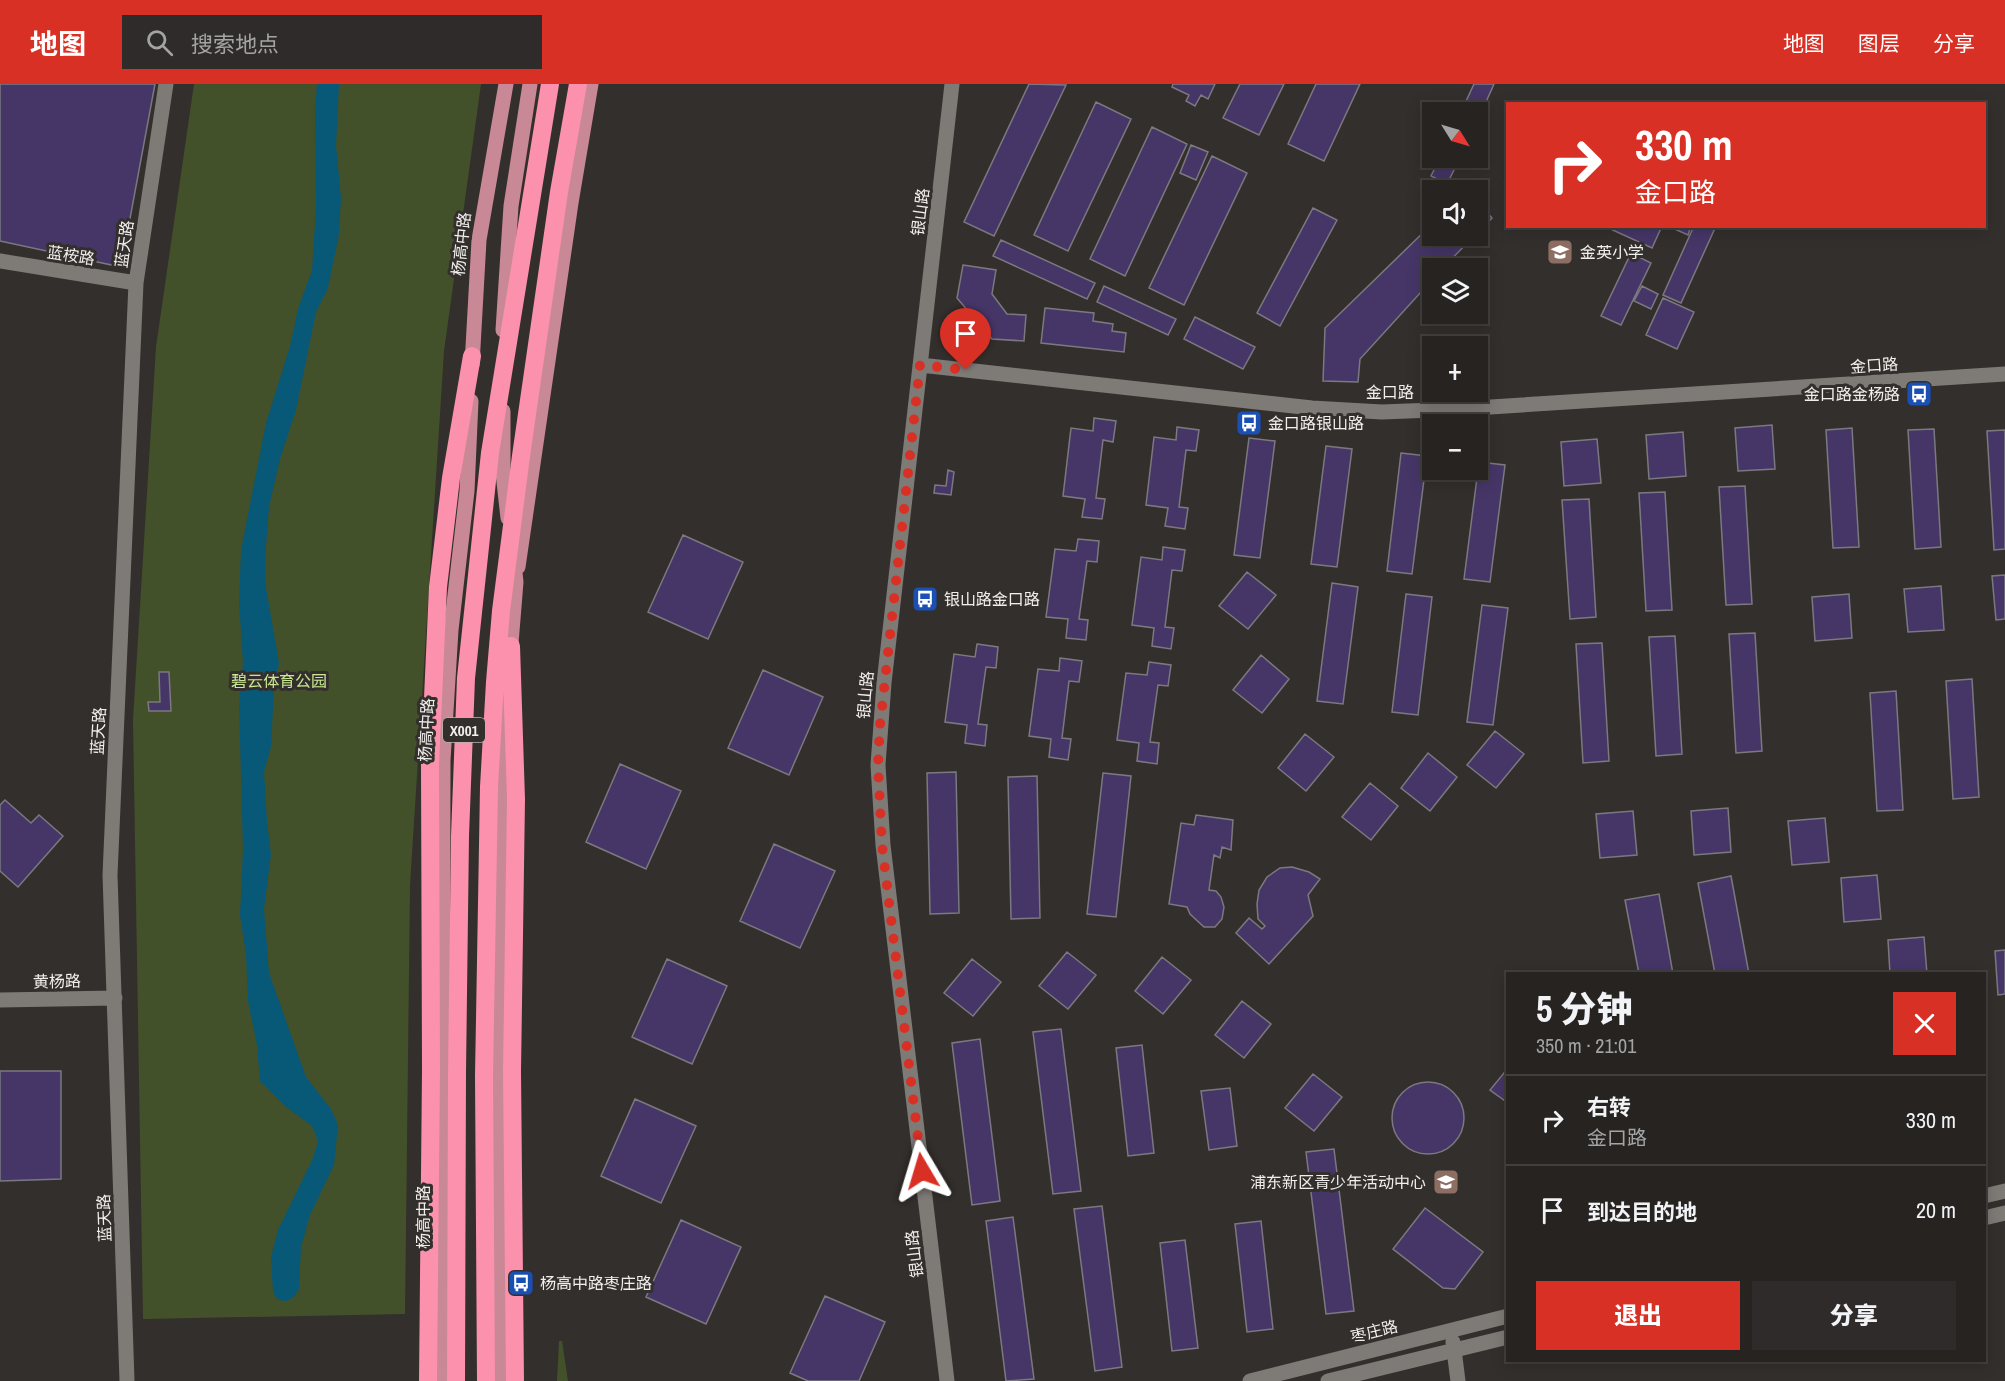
<!DOCTYPE html>
<html lang="zh">
<head>
<meta charset="utf-8">
<style>
  body { margin:0; font-family:"Archivo Narrow","Noto Sans SC",sans-serif; background:#2e2b2a; color:#f1f3f6; height:100vh; display:flex; flex-direction:column; font-size:22px; white-space:nowrap }
  * { box-sizing:border-box; margin:0 }
  p { font-size:20px; color:#a4a4a5 }
  .icon { flex:none; width:33px; height:33px; fill:none; stroke:currentColor; stroke-width:2; stroke-linecap:round; stroke-linejoin:round }
  .map { position:relative; flex:1; overflow:hidden }
  .side { position:absolute; left:1506px; top:888px; width:480px; height:390px; display:flex; flex-direction:column; background:#262321; border-radius:0px; box-shadow:0 3px 15px #0003,0 0 0 2px #42403f }
  .side>* { flex:none }
  .hud { position:absolute; left:1506px; top:18px; width:480px; height:126px; border-radius:0px; box-shadow:0 3px 15px #0003,0 0 0 2px #42403f; background:#d93025; color:#fff; overflow:hidden }
  .needle { width:39px; rotate:127deg }
  .controls { position:absolute; left:1422px; top:18px; display:grid; gap:12px }
  .controls a { display:grid; place-items:center; width:66px; height:66px; border-radius:0px; background:#262321; box-shadow:0 3px 15px #0003,0 0 0 2px #42403f; font-size:30px }
  .pin { position:absolute; display:grid; place-items:center; width:51px; height:51px; color:#fff; margin:-62px -26px; border-radius:50% 50% 50% 0; rotate:-45deg; box-shadow:0 0 6px #0007 }
  .pin .icon { rotate:45deg }
  .me { position:absolute; width:66px; margin:-33px; rotate:353deg; stroke-linejoin:round; filter:drop-shadow(0 0 4px #0008) }
  .turn { display:flex; align-items:center; gap:21px; height:126px; padding:0 30px; font-size:27px }
  .turn .icon { width:78px; height:78px; stroke-width:2.5 }
  .turn b { display:block; font-size:42px; line-height:51px }
  .round { display:grid; place-items:center; flex:none; width:63px; height:63px; border-radius:0px; background:#2e2b2a }
  .headline { display:flex; align-items:center; justify-content:space-between; height:102px; padding:0 30px }
  h1 { font-size:36px; font-weight:800; line-height:45px }
  .action { display:flex; gap:12px; margin-top:auto; padding:12px 30px }
  .action a { flex:1; height:69px; border-radius:0px; background:#d93025; color:#fff; font-size:24px; font-weight:800; line-height:69px; text-align:center }
  .action a+a { background:#2e2b2a; color:#f1f3f6 }
  ul { padding:0; list-style:none }
  li { display:flex; align-items:center; gap:18px; height:90px; padding:0 30px; border-top:2px solid #42403f }
  li div { flex:1 }
  li b { display:block; font-size:22px }
  li em { font-style:normal }
  header { display:flex; align-items:center; gap:36px; box-sizing:border-box; height:84px; padding:0 30px; background:#d93025; color:#fff }
  header strong { font-size:28px }
  nav { display:flex; gap:33px; margin-inline-start:auto; font-size:21px }
  .search { width:420px; height:54px; background:#2e2b2a; display:flex; align-items:center; gap:15px; box-sizing:border-box; padding:0 21px; border-radius:0px; color:#a4a4a5; font-size:22px }
  .map>svg:first-child { display:block }
</style>
</head>
<body>
<header>
<strong>地图</strong>
<div class="search"><svg class="icon" aria-label="search" viewBox="0 0 24 24"><circle cx="10" cy="10" r="6"/><path d="M15 15l6 6"/></svg>搜索地点</div>
<nav><a>地图</a><a>图层</a><a>分享</a></nav>
</header>
<div class="map">
<svg width="2005" height="1297" viewBox="0 0 2005 1297">
  <rect width="100%" height="100%" fill="#332f2c"/>
  <path fill="#43512a" d="M194,0H481L444,267L410,801L405,1230L143,1235L133,636L156,263Z
    M559,1257H562L568,1297H557Z"/>
  <path fill="#085878" d="M317,0H339L336,62L341,114L339,150L328,204L316,228L296,326L280,375L269,423L266,462L265,498L279,579L274,604L271,663L264,688L267,738L271,771L264,825L269,889L306,993L331,1025L338,1041L334,1081L310,1131L301,1163L299,1205L294,1213L287,1217L278,1216L273,1208L271,1173L278,1146L313,1074L318,1057L312,1042L285,1022L260,997L257,961L248,917L246,871L240,831L243,765L239,620L243,578L239,519L241,466L266,339L290,262L298,225L312,186L316,124L315,27Z"/>
  <path fill="#463668" stroke="#7b797f" stroke-width="1.5" d="M0,0H155L121,183L0,157Z
    M1029,0L1066,1L994,152L964,138Z
    M1173,0H1215L1208,15L1201,11L1195,22L1186,17L1189,11L1172,3Z
    M1240,0H1284L1259,51L1223,34Z
    M1316,0H1360L1324,77L1288,60Z
    M1474,0H1494L1478,36V28H1461Z
    M1096,18L1131,35L1068,167L1034,151Z
    M1152,43L1187,60L1125,192L1090,175Z
    M1191,61L1208,68L1196,96L1180,89Z
    M1212,72L1247,89L1184,221L1149,204Z
    M1440,74H1460L1447,100L1431,92Z
    M1478,119L1492,134L1478,149Z
    M1313,124L1337,136L1280,242L1257,229Z
    M1432,140V152H1462L1468,158L1443,184H1432V196L1360,275L1358,298L1323,297L1325,244Z
    M1604,142H1662L1652,164Z
    M1668,142H1691L1688,151Z
    M1694,142H1716L1681,219L1663,211Z
    M1001,156L1095,199L1087,215L993,172Z
    M1631,169L1651,179L1621,241L1601,232Z
    M963,181L996,186L992,210L1007,230L1026,231L1024,257L992,255L957,214Z
    M1104,202L1176,235L1168,251L1097,218Z
    M1642,202L1658,210L1651,225L1634,217Z
    M1663,214L1694,228L1677,265L1646,251Z
    M1045,224L1094,229L1093,237L1113,240L1112,247L1126,249L1124,268L1041,259Z
    M1195,233L1255,263L1243,285L1184,255Z
    M1094,334L1116,337L1113,358L1103,356L1096,414L1105,415L1102,435L1082,433L1085,415L1063,412L1071,344L1093,347Z
    M1772,341L1775,385L1738,387L1735,344Z
    M1177,343L1199,346L1196,367L1186,366L1179,423L1188,424L1185,445L1165,442L1168,424L1146,421L1154,353L1176,356Z
    M1852,344L1859,463L1833,464L1826,346Z
    M1934,345L1941,463L1915,465L1908,346Z
    M2005,346V465L1994,466L1987,347Z
    M1683,348L1686,392L1649,395L1646,351Z
    M1249,354L1275,357L1260,474L1234,471Z
    M1597,355L1601,399L1564,402L1561,358Z
    M1326,362L1352,365L1337,483L1311,480Z
    M1401,369L1427,372L1412,490L1387,487Z
    M1479,378L1505,381L1490,498L1464,495Z
    M948,386L954,388L951,411L934,409L935,401L946,402Z
    M1745,402L1752,520L1726,521L1719,403Z
    M1665,408L1672,526L1646,527L1639,409Z
    M1589,415L1596,533L1570,535L1562,416Z
    M683,451L743,478L708,555L648,528Z
    M1078,455L1099,457L1097,478L1087,477L1079,535L1088,536L1086,556L1066,554L1068,535L1046,533L1055,465L1076,467Z
    M1163,463L1185,466L1182,487L1172,486L1165,543L1174,544L1171,565L1152,562L1154,544L1132,541L1141,473L1162,476Z
    M1247,488L1276,511L1248,545L1219,522Z
    M2005,491V535L1996,536L1992,492Z
    M1332,499L1358,503L1343,620L1317,617Z
    M1941,502L1944,546L1908,548L1904,505Z
    M1406,510L1432,513L1418,631L1392,628Z
    M1849,510L1852,554L1815,557L1812,513Z
    M1482,521L1508,524L1493,641L1467,638Z
    M1755,549L1762,667L1736,669L1729,550Z
    M1675,552L1682,670L1656,672L1649,553Z
    M1602,559L1609,677L1583,679L1576,560Z
    M977,560L998,563L996,584L986,583L978,640L987,641L985,662L965,659L967,641L945,638L954,570L975,573Z
    M1261,571L1289,595L1262,629L1233,606Z
    M1060,574L1082,577L1079,598L1069,597L1062,654L1071,655L1068,676L1049,673L1051,655L1029,652L1038,585L1059,587Z
    M1149,578L1171,581L1168,602L1158,601L1150,658L1159,659L1157,680L1137,677L1139,659L1117,656L1126,589L1147,591Z
    M763,586L823,613L789,691L728,664Z
    M159,588H169L171,627H149L148,618H160Z
    M1972,595L1979,713L1953,715L1946,597Z
    M1896,607L1903,726L1877,727L1870,609Z
    M1495,647L1524,670L1496,704L1467,681Z
    M1305,650L1334,673L1306,707L1278,684Z
    M1428,669L1457,693L1430,727L1401,704Z
    M620,680L681,707L646,785L586,758Z
    M956,688L959,829L930,830L927,689Z
    M1103,689L1131,692L1116,833L1087,830Z
    M1037,692L1040,834L1011,835L1008,693Z
    M1370,699L1398,722L1371,756L1342,733Z
    M5,716L31,739L39,731L63,752L18,803L0,787V721Z
    M1728,724L1731,768L1694,771L1691,727Z
    M1633,727L1637,771L1600,774L1596,730Z
    M1196,731L1233,736L1231,766L1222,763L1220,774L1214,771L1209,806L1216,807L1221,813L1224,823L1222,835L1215,843H1204L1190,830L1187,823L1169,820L1181,739L1194,741Z
    M1825,734L1829,778L1792,781L1788,737Z
    M774,760L835,787L800,864L740,837Z
    M1292,783L1309,788L1320,795L1308,811L1313,832L1269,880L1236,849L1249,834L1262,845L1265,842L1258,835L1257,820L1259,806L1267,793L1280,784Z
    M1877,791L1881,835L1844,838L1841,794Z
    M1731,792L1749,890H1715L1698,799Z
    M1659,810L1673,890H1639L1625,816Z
    M1924,853L1927,890H1890L1888,856Z
    M2005,866V910L1998,911L1995,867Z
    M1067,868L1096,891L1068,925L1039,902Z
    M1162,873L1191,896L1163,930L1135,907Z
    M667,875L727,902L692,980L632,953Z
    M972,875L1001,898L973,932L944,909Z
    M1242,917L1271,940L1244,974L1215,951Z
    M1061,945L1081,1107L1053,1110L1033,948Z
    M980,955L1000,1117L972,1121L952,959Z
    M1142,961L1154,1069L1128,1072L1116,964Z
    M1508,984V1019L1490,1006Z
    M0,987H61V1095L0,1097Z
    M1313,990L1342,1013L1314,1047L1285,1024Z
    M1392 1034a36 36 0 1 1 72 0a36 36 0 1 1-72 0Z
    M1230,1004L1237,1062L1209,1066L1201,1007Z
    M635,1015L696,1042L661,1119L601,1092Z
    M1334,1065L1354,1227L1326,1230L1306,1068Z
    M1102,1122L1122,1283L1095,1287L1074,1125Z
    M1425,1124L1483,1168L1455,1205L1443,1204L1393,1165Z
    M1013,1133L1034,1295L1006,1297L986,1137Z
    M681,1136L741,1163L706,1240L646,1213Z
    M1261,1137L1273,1245L1247,1248L1235,1140Z
    M1185,1156L1198,1264L1172,1267L1160,1159Z
    M825,1212L885,1238L859,1297H808L790,1289Z"/>
  <g fill="none" stroke-linecap="round" stroke-linejoin="round">
    <path stroke="#7e7a76" stroke-width="15" d="M0,177L136,199
      M920,281L1312,324L1382,328L1459,325L2005,290
      M0,916L115,914
      M1984,1112L2005,1107
      M1984,1134L2005,1129
      M1453,1258L1458,1297
      M127,1297L110,791L136,199L166,0
      M947,1297L883,761L878,681L884,599L952,0
      M1250,1297L1508,1232
      M1328,1297L1508,1253"/>
    <path stroke="#c98896" stroke-width="15" d="M503,246L511,122L530,0
      M472,281L479,156L506,0
      M503,327V389L508,434
      M518,483L571,119L591,0
      M510,572L516,498L513,470
      M440,1297L442,1195L443,676L451,546L467,407L471,317
      M502,1297L498,1200L501,649L506,604"/>
    <path stroke="#fb91ac" stroke-width="18" d="M511,562L516,715L512,987L515,1297
      M428,1297L431,986L430,681L438,503L451,394L472,272
      M456,1297L457,989L460,752L466,594L490,369L550,0
      M486,1297L484,992L489,703L495,598L501,527L521,372L559,108L578,0"/>
  </g>
  <g fill="none" stroke-linecap="round" stroke-linejoin="round">
    <path stroke="#d93025" stroke-width="10" stroke-dasharray="0 18" d="M922,1087L882,761L878,681L880,641L920,281L966,286"/>
  </g>
  <defs>
    <symbol id="school-square" viewBox="-11 -11 22 22"><rect x="-9" y="-9" width="18" height="18" rx="4" fill="#8d6e63" stroke="#332f2c"/><path d="M0-5L7-2L0 1L-7-2ZM-4 1L0 2.5L4 1V4Q0 6-4 4Z" fill="#fff"/></symbol>
    <symbol id="bus-square" viewBox="-11 -11 22 22"><rect x="-9" y="-9" width="18" height="18" rx="4" fill="#1a4fb4" stroke="#332f2c"/><path d="M-5-6H5V4H4V6H2V4H-2V6H-4V4H-5ZM-3.5-4V0h7V-4ZM-3.5 1.2v1.5H-2V1.2ZM2 1.2v1.5H3.5V1.2Z" fill="#fff"/></symbol>
  </defs>
  <g fill-rule="evenodd">
    <use href="#school-square" x="1545" y="153" width="30" height="30"/>
    <use href="#bus-square" x="1904" y="295" width="30" height="30"/>
    <use href="#bus-square" x="1234" y="324" width="30" height="30"/>
    <use href="#bus-square" x="910" y="500" width="30" height="30"/>
    <use href="#school-square" x="1431" y="1083" width="30" height="30"/>
    <use href="#bus-square" x="506" y="1184" width="30" height="30"/>
  </g>
  <g text-anchor="middle" dominant-baseline="central" stroke-width="6" stroke-linejoin="round" paint-order="stroke">
    <rect fill="#332f2c" stroke="#b8b5b3" stroke-width="1.5" x="443" y="634" width="42" height="24" rx="4.5"/>
    <g font-size="15" font-weight="bold" fill="#f1efed">
      <text x="464" y="646">X001</text>
    </g>
    <g font-size="16" fill="#f1efed" stroke="#332f2c">
      <text transform="translate(920 128) rotate(-83)">银山路</text>
      <text transform="translate(124 160) rotate(-82)">蓝天路</text>
      <text transform="translate(461 160) rotate(-84)">杨高中路</text>
      <text transform="translate(71 171) rotate(9)">蓝桉路</text>
      <text transform="translate(1874 281) rotate(-4)">金口路</text>
      <text x="1390" y="308">金口路</text>
      <text transform="translate(865 611) rotate(-85)">银山路</text>
      <text transform="translate(426 646) rotate(-87)">杨高中路</text>
      <text transform="translate(98 647) rotate(-87)">蓝天路</text>
      <text transform="translate(57 897) rotate(-1)">黄杨路</text>
      <text transform="translate(423 1133) rotate(-90)">杨高中路</text>
      <text transform="translate(104 1134) rotate(-92)">蓝天路</text>
      <text transform="translate(914 1170) rotate(-97)">银山路</text>
      <text transform="translate(1374 1247) rotate(-14)">枣庄路</text>
    </g>
    <g font-size="16" fill="#f1efed" stroke="#332f2c" text-anchor="start">
      <text x="1580" y="168">金英小学</text>
      <text x="1900" y="310" text-anchor="end">金口路金杨路</text>
      <text x="1268" y="339">金口路银山路</text>
      <text x="944" y="515">银山路金口路</text>
      <text x="1426" y="1098" text-anchor="end">浦东新区青少年活动中心</text>
      <text x="540" y="1199">杨高中路枣庄路</text>
    </g>
    <g font-size="16" fill="#c8e790" stroke="#332f2c">
      <text x="279" y="597">碧云体育公园</text>
    </g>
  </g>
</svg>
<div class="controls">
<a><svg class="needle" viewBox="-14 -14 28 28"><path d="M0-13l5 13h-10z" fill="#e53935"/><path d="M0 13l5-13h-10z" fill="#a4a4a5"/></svg></a>
<a><svg class="icon" aria-label="sound" viewBox="0 0 24 24"><path d="M4 9h4l5-4v14l-5-4H4zM17 9q2 3 0 6"/></svg></a>
<a><svg class="icon" aria-label="layers" viewBox="0 0 24 24"><path d="M12 4l9 5-9 5-9-5zM3 14l9 5 9-5"/></svg></a>
<a>+</a>
<a>−</a>
</div>
<div class="pin" style="left:966px;top:286px;background:#d93025"><svg class="icon" aria-label="arrive" viewBox="0 0 24 24"><path d="M6 21V4h12l-3 4 3 4H6"/></svg></div>
<svg class="me" style="left:922px;top:1087px" viewBox="-20 -20 40 40"><path d="M0-17L14 15 0 8-14 15z" fill="#d93025" stroke="#fff" stroke-width="4"/></svg>
<div class="hud">
<div class="turn"><svg class="icon" aria-label="right" viewBox="0 0 24 24"><path d="M7 20v-9h11M14 6l5 5-5 5"/></svg><div><b>330 m</b>金口路</div></div>
</div>
<section class="side">
<div class="headline"><div><h1>5 分钟</h1><p>350 m · 21:01</p></div><a class="round" style="background:#d93025;color:#fff"><svg class="icon" aria-label="close" viewBox="0 0 24 24"><path d="M6 6l12 12M18 6L6 18"/></svg></a></div>
<ul>
<li><svg class="icon" aria-label="right" viewBox="0 0 24 24"><path d="M7 20v-9h11M14 6l5 5-5 5"/></svg><div><b>右转</b><p>金口路</p></div><em>330 m</em></li>
<li><svg class="icon" aria-label="arrive" viewBox="0 0 24 24"><path d="M6 21V4h12l-3 4 3 4H6"/></svg><div><b>到达目的地</b></div><em>20 m</em></li>
</ul>
<div class="action"><a>退出</a><a>分享</a></div>
</section>
</div>
</body>
</html>
